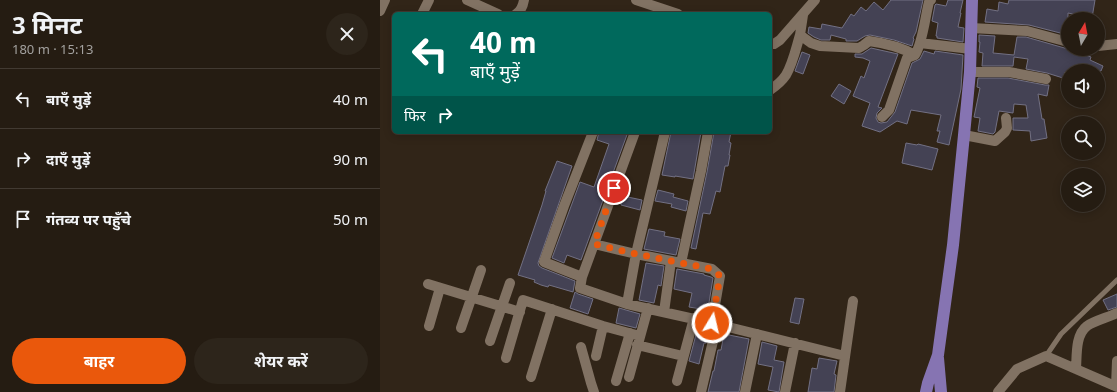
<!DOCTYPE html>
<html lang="hi">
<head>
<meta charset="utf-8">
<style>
  body { margin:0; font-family:"Noto Sans","Noto Sans Devanagari",sans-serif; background:#2d251b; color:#f1f3f6; height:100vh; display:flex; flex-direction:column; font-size:15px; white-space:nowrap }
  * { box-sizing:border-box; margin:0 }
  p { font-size:13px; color:#a3a19f }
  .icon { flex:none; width:22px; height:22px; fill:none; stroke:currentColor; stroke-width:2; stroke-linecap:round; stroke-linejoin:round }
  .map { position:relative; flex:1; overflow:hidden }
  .drawer { display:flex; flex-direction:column; background:#251c12; width:380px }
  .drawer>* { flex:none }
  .guide { position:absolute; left:12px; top:12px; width:380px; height:122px; border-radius:6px; box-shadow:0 2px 10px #0003,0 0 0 1px #423a32; background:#00695c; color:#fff; overflow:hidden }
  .needle { width:26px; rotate:10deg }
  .fabs { position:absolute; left:681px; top:12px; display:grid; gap:8px }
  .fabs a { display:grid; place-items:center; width:44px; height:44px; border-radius:50%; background:#251c12; box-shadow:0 2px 10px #0003,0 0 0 1px #423a32; font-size:20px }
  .pin { position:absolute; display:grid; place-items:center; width:34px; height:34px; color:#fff; margin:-17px; border:2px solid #fff; border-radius:50%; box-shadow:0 1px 4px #0007 }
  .me { position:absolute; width:44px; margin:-22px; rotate:9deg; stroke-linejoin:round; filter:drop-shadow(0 0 3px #0008) }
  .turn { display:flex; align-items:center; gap:14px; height:84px; padding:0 12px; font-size:18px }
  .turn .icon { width:52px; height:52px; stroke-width:2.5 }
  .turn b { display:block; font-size:28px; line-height:34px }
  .then { display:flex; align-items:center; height:38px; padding:0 12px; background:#0003; gap:8px; font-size:15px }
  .round { display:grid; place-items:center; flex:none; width:42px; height:42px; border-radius:21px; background:#2d251b }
  .summary { display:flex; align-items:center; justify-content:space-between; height:68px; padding:0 12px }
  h1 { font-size:24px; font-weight:700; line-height:30px }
  .cta { display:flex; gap:8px; margin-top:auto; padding:8px 12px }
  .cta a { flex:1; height:46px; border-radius:24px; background:#ea580c; color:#fff; font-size:16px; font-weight:700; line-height:46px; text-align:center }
  .cta a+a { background:#2d251b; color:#f1f3f6 }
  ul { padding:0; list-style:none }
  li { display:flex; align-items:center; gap:12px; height:60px; padding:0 12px; border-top:1px solid #423a32 }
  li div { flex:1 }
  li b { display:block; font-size:15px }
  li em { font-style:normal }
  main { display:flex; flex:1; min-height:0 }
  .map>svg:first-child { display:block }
</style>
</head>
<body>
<main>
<section class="drawer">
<div class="summary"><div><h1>3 मिनट</h1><p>180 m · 15:13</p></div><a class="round"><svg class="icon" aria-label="close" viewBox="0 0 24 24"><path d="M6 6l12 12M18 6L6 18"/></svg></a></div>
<ul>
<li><svg class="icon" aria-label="left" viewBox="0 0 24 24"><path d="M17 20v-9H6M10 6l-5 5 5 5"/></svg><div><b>बाएँ मुड़ें</b></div><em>40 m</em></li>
<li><svg class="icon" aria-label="right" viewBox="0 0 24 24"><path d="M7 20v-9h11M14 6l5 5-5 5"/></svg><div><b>दाएँ मुड़ें</b></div><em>90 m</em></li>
<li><svg class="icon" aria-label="arrive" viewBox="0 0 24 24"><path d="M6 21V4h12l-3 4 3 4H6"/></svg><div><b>गंतव्य पर पहुँचे</b></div><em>50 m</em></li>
</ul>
<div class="cta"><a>बाहर</a><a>शेयर करें</a></div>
</section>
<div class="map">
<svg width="737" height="392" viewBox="0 0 737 392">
  <rect width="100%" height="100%" fill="#312518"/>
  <path fill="#444254" stroke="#727083" d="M511,0H543L536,32L533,38L534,39L532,46L514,40L490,35L485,36L477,41H466V39L451,35L450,40H441L434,37L428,33L429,27L441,29L442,24L462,28L471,14L474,16L481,7L486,11L494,2L503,10Z
    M568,0H583L580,13H581L578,27L584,28L583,42L557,38V36H556L558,23L552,21L555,5L556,4L566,6Z
    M629,0H715L712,18L688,13V35L649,25L605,22L607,9L618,11L619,2L628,4Z
    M599,35L615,36L613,53L634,55L637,37H646L688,49H695L701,51L700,53L711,57L710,60L723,66L721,71H708L699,68L697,71H688V74L685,72L683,78L667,73L646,69L648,59L634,57L633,66H602L603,53L599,52L600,42H599Z
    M491,48L518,54L498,107L502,108L497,113L496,118L498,122L501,123L507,122L515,112L532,63L540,59L544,51L554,54L555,51L583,55L581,89L569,145L557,142L560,131H557L561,115L531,110L527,124L517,121L500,132L482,126L490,103L473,96L481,76L484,78L490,61L483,58L475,57V54H482Z
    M422,52L430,55L423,74L415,71Z
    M598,78H628L665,85H669L667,96L658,94L662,119H664L667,138L651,141L650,131L633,130V118H648L646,105L634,104L633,113L619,111L615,132L613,134L598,131L600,118L594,117L600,88L597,87Z
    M459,84L471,91L464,104L451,96Z
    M219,132H248L201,260L187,255L184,263L172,258L200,182L214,187L229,144L217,140Z
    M291,132H321L313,179L295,176V177L282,175Z
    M334,132H351L349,142L351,143L349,155H350L348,166H345L340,192L336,191L330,214L323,213L316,249L311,248L327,172Z
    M526,143L537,145L538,144L558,149L552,170L522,163Z
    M177,161L192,166L158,263L159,266L162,268L195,281L193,292L169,285L168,287L161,285L154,282L155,280L138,275L162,205L166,191H165Z
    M278,190L294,194L293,197L308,201L306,211L291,207L292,204L275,201Z
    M243,196L262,200L260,210L241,205Z
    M269,229L285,232L284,236L300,239L296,255L264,249Z
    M266,263L284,266L281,286L278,285L274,303L259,300Z
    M297,269L324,274V275L331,277L333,278L327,315L320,314L321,309L309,307L312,293L294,289Z
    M195,292L198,294L213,299L208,314L190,308Z
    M737,294V307L728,310L723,300Z
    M415,298L424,299L419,324L410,322Z
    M239,308L260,314L256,328L236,323Z
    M318,327L329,329L326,343H324L319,364L309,361Z
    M344,334L369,339L359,392H328L333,371H334L338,350H341Z
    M382,342L397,346L394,360L404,362L399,392L388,390L393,367L378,364Z
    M439,358L457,361L454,374L456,375L454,392H428L432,368L437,369Z"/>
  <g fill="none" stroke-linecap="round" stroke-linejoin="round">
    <path stroke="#817263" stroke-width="5" d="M666,356L681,334L737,280"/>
    <path stroke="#817263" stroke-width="10" d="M87,0L118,14
      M256,0L298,14
      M0,11L5,0
      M42,14L49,0
      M136,14C141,11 143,6 144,0
      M423,15L420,35L431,43L440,46L479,48L484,45L489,41C504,43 521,47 535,55C543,42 545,17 549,2L551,0
      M591,28L647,31L688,42
      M540,43L591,49
      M390,44H394L400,40L435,0
      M718,46L737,44
      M590,72H629L666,79
      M390,90C396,86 402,81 406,75C413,63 416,48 420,35
      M502,117L509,110L527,58L535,55
      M255,132L202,277L200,288L247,304L332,323L465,356
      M584,135L615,141L625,132L627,128L626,118
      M214,244L256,254L332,269L340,276L332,323
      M301,263L321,171L328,132
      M202,277L164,262L184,206L213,132
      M48,284L140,312
      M247,304L256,254L285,132
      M284,312L291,261
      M49,326L60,288
      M81,328L101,270
      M110,341L130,283
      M257,345L303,356
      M201,347L211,383L214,392
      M216,356L223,326
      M126,358L143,300L223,326L260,336
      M696,369C697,356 695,335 707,326C714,321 729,317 737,313
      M151,377L172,309
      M249,377L268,308
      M236,381L250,333
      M297,381L314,318
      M736,386L737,361
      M321,392L337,324
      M365,392L377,334
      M405,392L415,343
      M460,392L473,301
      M618,392L637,369L666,356L737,387"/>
    <path stroke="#8674b2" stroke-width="12" d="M558,358L561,392
      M546,392L548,383L558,355L573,245L584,135L590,72L592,0"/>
  </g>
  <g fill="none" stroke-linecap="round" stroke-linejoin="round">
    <path stroke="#ea580c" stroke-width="7" stroke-dasharray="0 12.6" d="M234,188L214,244L256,254L332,269L340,276L332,323"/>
  </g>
</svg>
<div class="fabs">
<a><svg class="needle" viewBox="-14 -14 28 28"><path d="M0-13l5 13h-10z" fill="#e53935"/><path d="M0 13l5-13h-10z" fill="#a3a19f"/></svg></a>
<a><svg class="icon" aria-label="sound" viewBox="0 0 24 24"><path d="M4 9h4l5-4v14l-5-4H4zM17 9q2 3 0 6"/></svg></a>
<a><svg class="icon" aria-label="search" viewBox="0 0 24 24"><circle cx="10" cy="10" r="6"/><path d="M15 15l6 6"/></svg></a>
<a><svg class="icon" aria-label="layers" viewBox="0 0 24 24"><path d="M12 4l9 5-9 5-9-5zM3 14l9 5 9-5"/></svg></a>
</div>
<div class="pin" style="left:234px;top:188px;background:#d93025"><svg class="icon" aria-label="arrive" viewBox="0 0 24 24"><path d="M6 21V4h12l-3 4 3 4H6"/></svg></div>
<svg class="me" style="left:332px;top:323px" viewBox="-20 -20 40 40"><circle r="17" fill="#ea580c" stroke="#fff" stroke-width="3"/><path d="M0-11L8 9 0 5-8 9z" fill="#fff"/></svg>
<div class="guide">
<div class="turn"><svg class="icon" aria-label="left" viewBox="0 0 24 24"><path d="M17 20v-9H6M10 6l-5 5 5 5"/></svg><div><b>40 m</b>बाएँ मुड़ें</div></div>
<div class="then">फिर<svg class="icon" aria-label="right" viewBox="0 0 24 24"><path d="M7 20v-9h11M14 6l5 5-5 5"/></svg></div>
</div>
</div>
</main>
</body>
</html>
